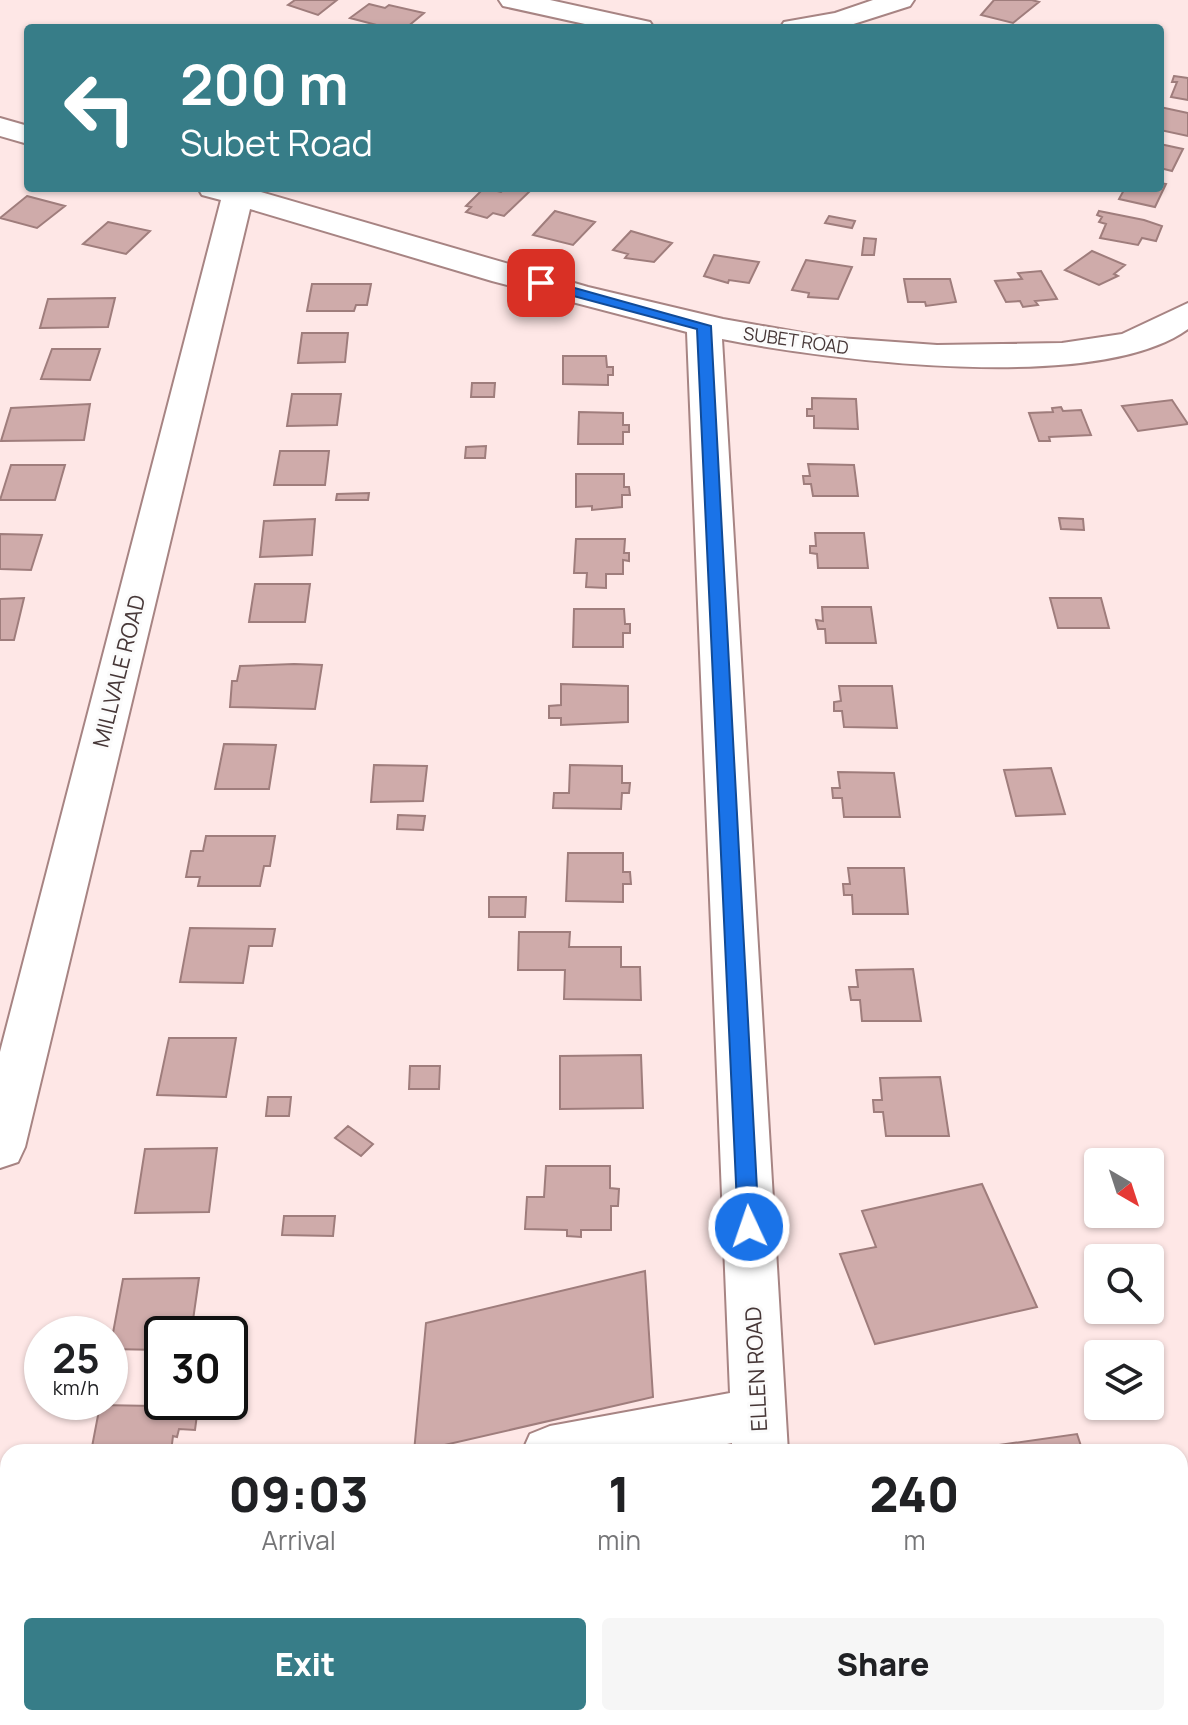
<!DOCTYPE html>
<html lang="en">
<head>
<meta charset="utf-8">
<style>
  body { margin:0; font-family:Manrope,sans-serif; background:#f6f6f6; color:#202124; height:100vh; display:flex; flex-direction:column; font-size:30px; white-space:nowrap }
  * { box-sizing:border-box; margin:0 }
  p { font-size:26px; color:#757577 }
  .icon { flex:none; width:44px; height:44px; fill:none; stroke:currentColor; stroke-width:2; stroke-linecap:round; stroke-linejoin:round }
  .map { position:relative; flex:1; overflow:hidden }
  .drawer { position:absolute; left:0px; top:1444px; width:1188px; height:282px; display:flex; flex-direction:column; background:#fff; border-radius:24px 24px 0 0; box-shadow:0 2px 6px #0004 }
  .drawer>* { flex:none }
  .hud { position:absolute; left:24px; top:24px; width:1140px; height:168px; border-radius:8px; box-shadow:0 2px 6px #0004; background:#377d88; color:#fff; overflow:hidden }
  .needle { width:52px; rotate:141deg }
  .fabs { position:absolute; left:1084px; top:1148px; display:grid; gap:16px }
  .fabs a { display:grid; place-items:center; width:80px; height:80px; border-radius:8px; background:#fff; box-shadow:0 2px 6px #0004; font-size:40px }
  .speed { position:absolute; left:24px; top:1316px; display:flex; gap:16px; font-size:40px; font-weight:700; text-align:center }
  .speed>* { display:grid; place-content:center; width:104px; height:104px; border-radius:50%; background:#fff; box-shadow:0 2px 6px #0004; line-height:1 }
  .speed small { font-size:20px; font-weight:400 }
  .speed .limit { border:4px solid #111; border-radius:12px; background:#fff; color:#111 }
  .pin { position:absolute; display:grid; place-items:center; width:68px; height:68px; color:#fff; margin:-34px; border-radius:16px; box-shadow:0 4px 12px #0006 }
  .me { position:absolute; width:88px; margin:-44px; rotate:357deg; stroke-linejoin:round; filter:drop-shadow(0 0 6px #0008) }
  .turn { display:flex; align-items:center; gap:28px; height:168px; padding:0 24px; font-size:36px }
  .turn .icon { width:104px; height:104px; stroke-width:2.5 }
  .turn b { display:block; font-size:56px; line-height:68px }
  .eta { display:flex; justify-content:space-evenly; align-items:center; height:136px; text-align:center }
  .eta b { font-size:48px; font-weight:800; line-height:56px }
  .cta { display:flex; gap:16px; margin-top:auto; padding:16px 24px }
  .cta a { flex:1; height:92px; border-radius:8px; background:#377d88; color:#fff; font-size:32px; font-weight:800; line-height:92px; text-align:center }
  .cta a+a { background:#f6f6f6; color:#202124 }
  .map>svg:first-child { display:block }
</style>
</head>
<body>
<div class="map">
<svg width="1188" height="1725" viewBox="0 0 1188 1725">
  <rect width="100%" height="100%" fill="#fee7e6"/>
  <path fill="#cfabaa" stroke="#9f7d7c" stroke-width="2" d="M295,0H337L318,15L288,5Z
    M994,0H1032L1039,2L1013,23L981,15Z
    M369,4L385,8L389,5L424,13L406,28H388L350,18Z
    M1174,76L1188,78V100L1171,97L1177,82H1172Z
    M1160,107L1188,113V136L1160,130Z
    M1160,144L1183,149L1172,171L1160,168Z
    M1160,183L1166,184L1155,207L1119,199L1125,188H1160Z
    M484,188L501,192L506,188L531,190L504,216L493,213L487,218L466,212L471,207L466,206Z
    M27,196L65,206L37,228L0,218Z
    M555,211L595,222L573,245L533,235Z
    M1099,211L1144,220L1162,226L1156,241L1142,238L1138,245L1100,238L1106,224L1099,222L1102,217L1097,215Z
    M829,216L855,221L852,228L825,223Z
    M108,222L150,231L126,254L83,244Z
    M631,231L672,243L654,262L625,258L628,254L613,250Z
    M864,238L876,239L874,255H862Z
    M1092,251L1125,265L1114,274L1118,276L1099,285L1065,270Z
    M714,255L759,262L749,283L729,280L728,283L704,276Z
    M806,260L852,267L838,299L808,297L809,293L792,290Z
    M1041,271L1057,299L1035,301L1038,305L1023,307L1020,301L1006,302L995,281L1022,279L1018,273Z
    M904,279H950L956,302L926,306L925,302H908Z
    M312,284H371L367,305H356L354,311H307Z
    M115,298L108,327L40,328L48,299Z
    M302,333H348L345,362L298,363Z
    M52,349H100L90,380L41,379Z
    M563,356H606L607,367H613V375H608V385L563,384Z
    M472,383H495L494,397H471Z
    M292,394H341L337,425L287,426Z
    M812,398L856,399L858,429L814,428V416H807V409H812Z
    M1172,400L1188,424L1138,431L1122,406Z
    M90,404L84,440L1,441L11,408Z
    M1061,407L1063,411L1081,410L1091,435L1049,437L1050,441H1039L1029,413L1053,412L1052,408Z
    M579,412L623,413V425H629V432H623V444H578Z
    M486,446L485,458H465L466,447Z
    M280,451H329L325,485H274Z
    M808,464L854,465L858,496H813L811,484H804L803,476H810Z
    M11,465H65L55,500H0Z
    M576,474H624V487H629L630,495H622V507L592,510V506L576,507Z
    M369,493L368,500H336L337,494Z
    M1059,518L1083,519L1084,530L1061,529Z
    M315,519L312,555L260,557L264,521Z
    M815,533H864L868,568H818L817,554L810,553V546H816Z
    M0,534L42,535L31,570L0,569Z
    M576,539H625L624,553H629V561L623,560V574H606V588L586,587L587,573H574Z
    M255,584H310L305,622H249Z
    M24,598L14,640H0V599Z
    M1050,598H1101L1109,628H1058Z
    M822,607H871L876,643H826L825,629H818L816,620L823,621Z
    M574,609H624L625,624H630V633H623V647H573Z
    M294,664L322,665L315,709L230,707L232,681H237L240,666Z
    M561,684L628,686V722L561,725V718H549V706L561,705Z
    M839,686H892L897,728L844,727L842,711H834V702L841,701Z
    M224,744L276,745L269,789H215Z
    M374,765L427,766L423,801L371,802Z
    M570,765L622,766V783H630L629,793H622L621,809L553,808L554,793H569Z
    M1051,768L1065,814L1016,816L1004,770Z
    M838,772L894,773L900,817H844L842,798H833L832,788H840Z
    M398,815L425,816L423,830L397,829Z
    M206,836H275L270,866H264L260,886H198L200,877H186L191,851H203Z
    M568,853H623V872H630L631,884H623V902L566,901Z
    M848,868H904L908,914H853L852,895H844L843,884H850Z
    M489,897H526L525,917H489Z
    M190,928L275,929L272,946H249L243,983L180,982Z
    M519,932H570L569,947H621V967H640L641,1000L564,999L565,970H518Z
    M913,969L921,1021H862L860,1000H851L849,987H858L856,970Z
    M169,1038H236L226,1097L157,1095Z
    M641,1055L643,1108L560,1109V1056Z
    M410,1066H440L439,1089H409Z
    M940,1077L949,1136H886L883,1112H874L873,1100H882L880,1078Z
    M268,1097H291L289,1116H266Z
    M348,1126L373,1144L361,1156L335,1138Z
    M217,1148L209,1212L135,1213L145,1149Z
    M546,1166H610V1188L619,1189L618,1206H611V1230H581V1237L567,1236V1230L525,1229L527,1197H544Z
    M982,1184L1037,1307L875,1344L840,1254L876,1247L862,1211Z
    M284,1216H335L333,1236L282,1235Z
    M645,1271L653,1397L414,1452L426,1323Z
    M199,1278L191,1334H162V1350L110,1349L123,1279Z
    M156,1398H162L161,1406L198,1407L195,1430L179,1429L177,1437L173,1436L171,1452H91L100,1405L154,1406Z
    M1077,1434L1083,1452H950Z
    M368,1718H484V1725H367Z"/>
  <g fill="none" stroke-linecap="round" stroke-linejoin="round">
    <defs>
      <path id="minor" d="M499,0H550L650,22L654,28H603L503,6Z
        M873,0H914L910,6L841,28H780L784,22L835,13Z
        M0,118L28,126V144L0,136Z
        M198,188H247L588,287L723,319L825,337L937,345L1062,343L1122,334L1188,303V329C1097,395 829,360 722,339L788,1452H732V1443L687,1452H522L530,1434L550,1426L730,1393L687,332L492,281L250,209L25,1147L18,1162L0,1168V1052L221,200L202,195Z
        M576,1718H636L634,1725H574Z
        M743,1718H803V1725H743Z"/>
    </defs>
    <use href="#minor" stroke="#a78483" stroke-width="4"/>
    <use href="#minor" fill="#fff" fill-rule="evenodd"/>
  </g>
  <path fill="#1a73e8" stroke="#114b97" stroke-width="2" d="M536,280H546L711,326L759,1227L756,1233L749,1236L741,1233L738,1227L697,329L536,286Z"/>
  <g text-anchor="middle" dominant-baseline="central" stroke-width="6" stroke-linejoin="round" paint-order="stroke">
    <g font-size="18" fill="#463737" stroke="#fbfbfb">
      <text transform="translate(796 340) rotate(8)">SUBET ROAD</text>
    </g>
    <g font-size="22" fill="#463737" stroke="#fbfbfb">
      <text transform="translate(119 671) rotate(-76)">MILLVALE ROAD</text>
      <text transform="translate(756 1369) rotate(-93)">ELLEN ROAD</text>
    </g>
  </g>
</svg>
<div class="fabs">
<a><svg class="needle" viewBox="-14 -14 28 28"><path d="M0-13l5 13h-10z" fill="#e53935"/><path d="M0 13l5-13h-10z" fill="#757577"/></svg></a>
<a><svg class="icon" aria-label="search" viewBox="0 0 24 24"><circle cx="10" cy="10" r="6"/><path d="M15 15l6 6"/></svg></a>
<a><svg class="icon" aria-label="layers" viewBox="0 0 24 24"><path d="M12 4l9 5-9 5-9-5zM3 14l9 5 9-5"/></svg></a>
</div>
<div class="speed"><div>25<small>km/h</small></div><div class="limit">30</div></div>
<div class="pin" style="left:541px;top:283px;background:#d93025"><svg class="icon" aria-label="arrive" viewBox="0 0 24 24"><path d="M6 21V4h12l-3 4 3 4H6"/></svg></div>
<svg class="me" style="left:749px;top:1227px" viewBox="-20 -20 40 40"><circle r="17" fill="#1a73e8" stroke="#fff" stroke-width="3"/><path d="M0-11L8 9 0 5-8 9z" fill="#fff"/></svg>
<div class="hud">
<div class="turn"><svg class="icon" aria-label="left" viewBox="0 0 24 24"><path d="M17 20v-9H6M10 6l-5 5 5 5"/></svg><div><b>200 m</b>Subet Road</div></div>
</div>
<section class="drawer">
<div class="eta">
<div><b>09:03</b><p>Arrival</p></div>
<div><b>1</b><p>min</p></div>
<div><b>240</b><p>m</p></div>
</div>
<div class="cta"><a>Exit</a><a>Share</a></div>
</section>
</div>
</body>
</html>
